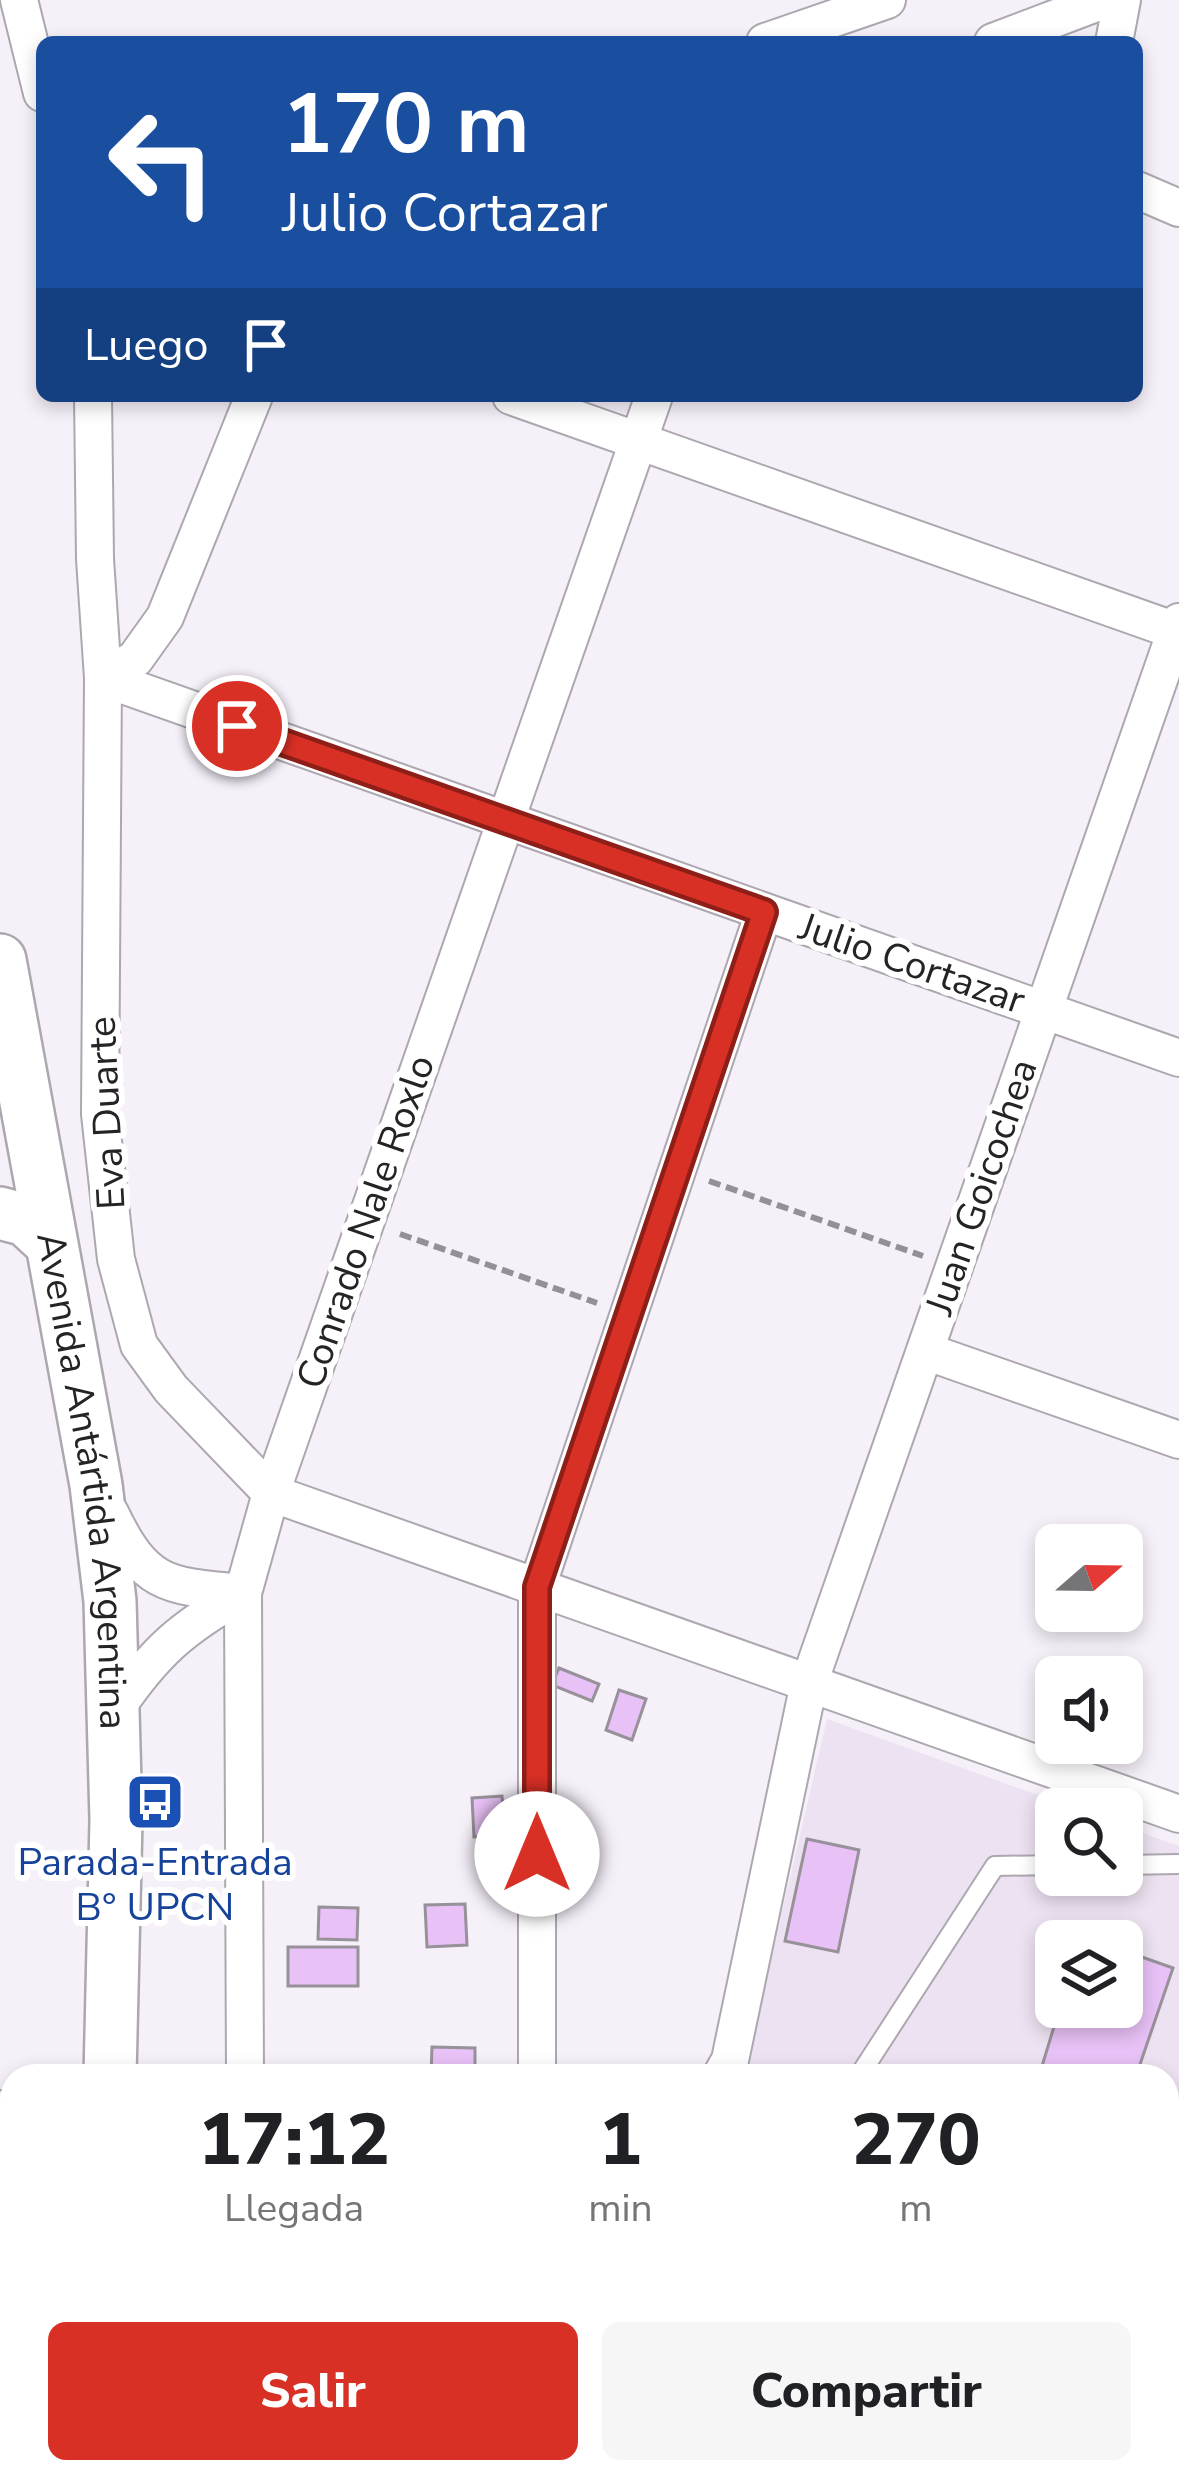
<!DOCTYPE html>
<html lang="es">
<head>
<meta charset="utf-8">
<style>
  body { margin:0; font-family:"Nunito Sans",sans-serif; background:#f6f6f6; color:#202124; height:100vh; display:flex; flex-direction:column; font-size:45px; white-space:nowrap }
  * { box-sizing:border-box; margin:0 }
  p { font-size:39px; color:#757577 }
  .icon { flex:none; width:66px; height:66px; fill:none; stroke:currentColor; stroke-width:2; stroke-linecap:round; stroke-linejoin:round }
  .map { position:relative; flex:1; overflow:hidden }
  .details { position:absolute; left:0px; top:2064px; width:1179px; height:420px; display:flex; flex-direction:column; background:#fff; border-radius:36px 36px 0 0; box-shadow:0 6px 18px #0003 }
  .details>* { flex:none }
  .hud { position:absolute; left:36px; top:36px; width:1107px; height:366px; border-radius:18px; box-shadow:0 6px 18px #0003; background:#1a4fa0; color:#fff; overflow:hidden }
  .needle { width:78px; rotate:70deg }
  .buttons { position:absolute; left:1035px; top:1524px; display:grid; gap:24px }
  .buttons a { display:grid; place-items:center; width:108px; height:108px; border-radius:18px; background:#fff; box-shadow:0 6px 18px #0003; font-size:60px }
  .pin { position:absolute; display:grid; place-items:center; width:102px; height:102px; color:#fff; margin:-51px; border:6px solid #fff; border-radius:50%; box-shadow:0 3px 12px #0007 }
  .me { position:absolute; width:132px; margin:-66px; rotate:0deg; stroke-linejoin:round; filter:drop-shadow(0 0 9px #0008) }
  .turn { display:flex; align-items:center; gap:42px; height:252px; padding:0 48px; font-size:54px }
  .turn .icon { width:156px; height:156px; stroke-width:2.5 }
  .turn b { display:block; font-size:84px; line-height:102px }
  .then { display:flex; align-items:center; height:114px; padding:0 48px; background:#0003; gap:24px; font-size:45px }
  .eta { display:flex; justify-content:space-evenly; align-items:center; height:204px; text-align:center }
  .eta b { font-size:72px; font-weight:800; line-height:84px }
  .cta { display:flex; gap:24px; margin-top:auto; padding:24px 48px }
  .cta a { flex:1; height:138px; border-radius:18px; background:#d93025; color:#fff; font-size:48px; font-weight:800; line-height:138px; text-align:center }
  .cta a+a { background:#f6f6f6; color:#202124 }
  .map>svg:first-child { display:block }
</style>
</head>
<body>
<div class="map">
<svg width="1179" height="2484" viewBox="0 0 1179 2484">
  <rect width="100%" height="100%" fill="#f6f0f9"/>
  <path fill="#ede2f1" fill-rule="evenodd" d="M827,1719L1076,1809H1056V1875H1122V1826L1179,1846V2484H707V2472H1167V2076H744ZM1056,1941H1122V2007H1056Z"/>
  <path fill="#e8c1f6" stroke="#979199" stroke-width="3" d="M559,1668L599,1684L592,1701L552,1685Z
    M619,1690L646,1699L632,1740L606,1730Z
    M502,1796L505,1835L474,1837L472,1798Z
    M807,1839L859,1850L838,1952L785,1941Z
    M465,1904L467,1945L427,1947L425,1905Z
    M319,1907L358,1908L357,1940L318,1939Z
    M288,1947H358V1986H288Z
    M1122,1950L1173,1968L1136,2076H1039L1060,2007H1122Z
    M432,2047L475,2048V2076H431Z"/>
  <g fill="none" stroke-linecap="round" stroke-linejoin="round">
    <defs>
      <path id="lane" d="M1122,1865L1179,1864
        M859,2076L995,1866L1056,1865"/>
      <path id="street" d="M19,0L42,93
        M765,42L887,0
        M993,42L1104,0
        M1114,42L1122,0
        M1137,190L1179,208
        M93,396L95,559L103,678L100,1114L116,1259L139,1345L171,1389L271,1493L1179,1814
        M511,396L1179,632
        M103,678L1179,1058
        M103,678L135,659L165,617L254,396
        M925,1351L1179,1440
        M110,1513C145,1586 166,1586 243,1593
        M115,1710C155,1651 182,1628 243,1593
        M245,2076L243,1593L271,1493L654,396
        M537,2076V1587L764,912
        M721,2076L730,2060L809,1683L1179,622
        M145,2472V2484"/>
      <g id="secondary">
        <path id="s1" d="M0,960L96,1485L110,1601L116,1820L110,2076"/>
        <path d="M0,1213L26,1220L51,1243"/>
        <path d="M0,2117H12"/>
        <path d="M100,2484L101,2472"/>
      </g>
    </defs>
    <use href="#lane" stroke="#ada7b0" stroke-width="22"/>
    <use href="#street" stroke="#ada7b0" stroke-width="40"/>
    <use href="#secondary" stroke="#ada7b0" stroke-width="56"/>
    <path stroke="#959097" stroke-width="6" stroke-dasharray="12 6" stroke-linecap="butt" d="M709,1181L923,1256
      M400,1234L597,1303"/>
    <use href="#lane" stroke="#fff" stroke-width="18"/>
    <use href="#street" stroke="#fff" stroke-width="36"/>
    <use href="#secondary" stroke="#fff" stroke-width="51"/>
  </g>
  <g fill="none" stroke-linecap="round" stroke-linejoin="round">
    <defs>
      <path id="route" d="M237,726L764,912L537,1587V1854"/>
    </defs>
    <use href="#route" stroke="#8d1f18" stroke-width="30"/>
    <use href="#route" stroke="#d93025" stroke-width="21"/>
  </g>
  <defs>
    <symbol id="bus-square" viewBox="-11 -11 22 22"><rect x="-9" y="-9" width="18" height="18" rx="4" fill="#1a4fb4" stroke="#fff"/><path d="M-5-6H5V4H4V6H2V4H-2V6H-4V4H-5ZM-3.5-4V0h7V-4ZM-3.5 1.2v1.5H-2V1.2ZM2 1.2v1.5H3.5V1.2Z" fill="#fff"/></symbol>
  </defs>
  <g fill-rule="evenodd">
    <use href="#bus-square" x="122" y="1769" width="66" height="66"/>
  </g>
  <g text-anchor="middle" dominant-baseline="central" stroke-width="12" stroke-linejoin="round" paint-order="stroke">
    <g font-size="39" fill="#262327" stroke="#fff">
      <text transform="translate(912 964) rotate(19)">Julio Cortazar</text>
      <text transform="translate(107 1113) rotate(-93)">Eva Duarte</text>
      <text transform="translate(982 1187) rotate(-71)">Juan Goicochea</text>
      <text transform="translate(366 1222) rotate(-71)">Conrado Nale Roxlo</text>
      <text stroke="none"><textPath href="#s1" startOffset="528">Avenida Antártida Argentina</textPath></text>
    </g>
    <g font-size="39" fill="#164399" stroke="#fff">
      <text x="155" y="1862">Parada-Entrada<tspan x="155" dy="45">B° UPCN</tspan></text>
    </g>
  </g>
</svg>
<div class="buttons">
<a><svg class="needle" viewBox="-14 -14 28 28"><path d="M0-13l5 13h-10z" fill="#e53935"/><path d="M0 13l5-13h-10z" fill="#757577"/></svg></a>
<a><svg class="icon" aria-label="sound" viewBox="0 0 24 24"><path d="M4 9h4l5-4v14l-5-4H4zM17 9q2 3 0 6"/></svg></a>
<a><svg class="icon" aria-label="search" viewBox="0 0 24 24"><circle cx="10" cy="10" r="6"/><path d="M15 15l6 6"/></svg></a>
<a><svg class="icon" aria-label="layers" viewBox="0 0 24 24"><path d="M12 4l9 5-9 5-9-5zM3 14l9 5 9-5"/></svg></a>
</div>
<div class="pin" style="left:237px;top:726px;background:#d93025"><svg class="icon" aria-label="arrive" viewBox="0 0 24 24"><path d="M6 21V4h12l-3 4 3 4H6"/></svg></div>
<svg class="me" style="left:537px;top:1854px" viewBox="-20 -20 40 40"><circle r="19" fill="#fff"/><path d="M0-13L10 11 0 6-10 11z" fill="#d93025"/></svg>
<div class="hud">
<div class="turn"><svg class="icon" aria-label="left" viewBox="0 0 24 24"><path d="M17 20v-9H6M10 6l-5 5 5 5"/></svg><div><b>170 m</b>Julio Cortazar</div></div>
<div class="then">Luego<svg class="icon" aria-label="arrive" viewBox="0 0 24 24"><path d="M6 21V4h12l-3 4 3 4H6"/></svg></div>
</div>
<section class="details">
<div class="eta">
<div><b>17:12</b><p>Llegada</p></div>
<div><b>1</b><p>min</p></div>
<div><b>270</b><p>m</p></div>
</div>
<div class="cta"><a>Salir</a><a>Compartir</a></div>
</section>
</div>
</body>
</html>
